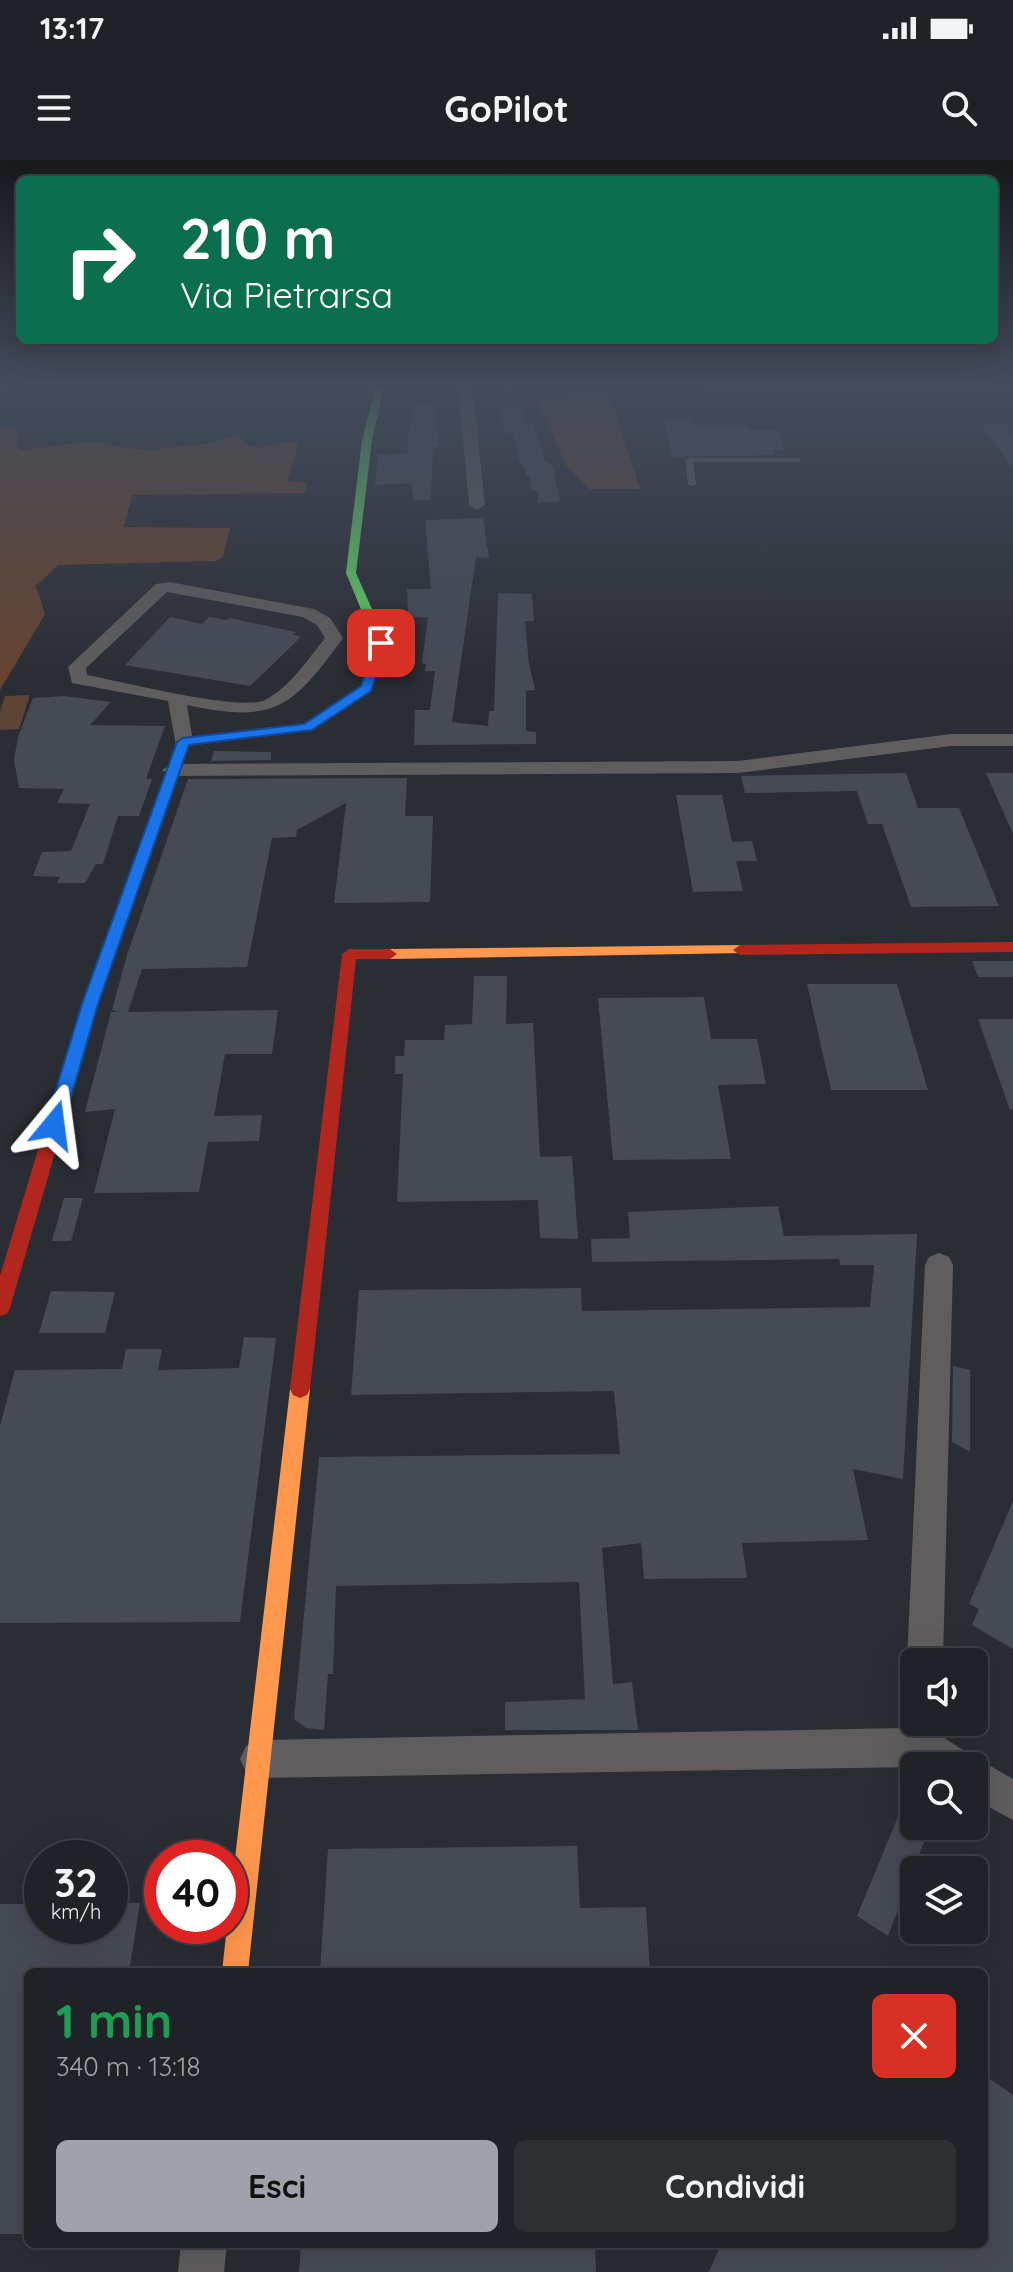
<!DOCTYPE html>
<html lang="it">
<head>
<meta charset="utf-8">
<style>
  body { margin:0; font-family:Quicksand,sans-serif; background:#2d2f33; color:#f1f3f6; height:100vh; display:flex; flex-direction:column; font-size:30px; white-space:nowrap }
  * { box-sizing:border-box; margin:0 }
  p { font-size:26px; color:#a2a4a7 }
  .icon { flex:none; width:44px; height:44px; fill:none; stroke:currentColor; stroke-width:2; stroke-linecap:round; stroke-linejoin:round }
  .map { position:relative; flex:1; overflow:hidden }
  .side { position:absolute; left:24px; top:1808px; width:964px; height:280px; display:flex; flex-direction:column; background:#202227; border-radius:12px; box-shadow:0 8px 32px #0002,0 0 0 2px #3d3f44 }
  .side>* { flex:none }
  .hud { position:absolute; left:16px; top:16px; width:982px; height:168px; border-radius:12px; box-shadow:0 8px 32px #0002,0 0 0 2px #3d3f44; background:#0b6e4f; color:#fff; overflow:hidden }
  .buttons { position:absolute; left:900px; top:1488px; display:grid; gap:16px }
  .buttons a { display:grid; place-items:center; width:88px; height:88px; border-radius:12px; background:#202227; box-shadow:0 8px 32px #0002,0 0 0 2px #3d3f44; font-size:40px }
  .speed { position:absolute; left:24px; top:1680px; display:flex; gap:16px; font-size:40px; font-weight:700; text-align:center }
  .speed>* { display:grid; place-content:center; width:104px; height:104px; border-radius:50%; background:#202227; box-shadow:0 8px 32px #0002,0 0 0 2px #3d3f44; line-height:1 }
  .speed small { font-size:20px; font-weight:400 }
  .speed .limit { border:12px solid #d22; background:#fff; color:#111 }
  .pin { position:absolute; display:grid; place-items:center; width:68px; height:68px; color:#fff; margin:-34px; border-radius:16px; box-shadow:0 4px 12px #0006 }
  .me { position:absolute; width:88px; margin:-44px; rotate:16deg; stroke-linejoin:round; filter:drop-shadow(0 0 6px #0008) }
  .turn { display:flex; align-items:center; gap:28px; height:168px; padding:0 32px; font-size:36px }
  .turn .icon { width:104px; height:104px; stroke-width:2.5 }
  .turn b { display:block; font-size:56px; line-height:68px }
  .round { display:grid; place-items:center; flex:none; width:84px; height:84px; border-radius:12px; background:#2d2f33 }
  .headline { display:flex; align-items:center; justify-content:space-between; height:136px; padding:0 32px }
  h1 { font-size:48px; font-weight:700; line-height:60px; color:#1e9e55 }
  .cta { display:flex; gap:16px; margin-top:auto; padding:16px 32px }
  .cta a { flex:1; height:92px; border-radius:12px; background:#9fa2aa; color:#111; font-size:32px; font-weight:700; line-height:92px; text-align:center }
  .cta a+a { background:#2d2f33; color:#f1f3f6 }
  .status { display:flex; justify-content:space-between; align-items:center; height:56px; padding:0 40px; background:#202227; direction:ltr }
  .status svg { height:22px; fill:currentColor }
  header { display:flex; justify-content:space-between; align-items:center; height:104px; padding:0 32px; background:#202227; font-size:36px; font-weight:700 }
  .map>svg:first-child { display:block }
</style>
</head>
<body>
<div class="status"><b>13:17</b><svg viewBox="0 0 49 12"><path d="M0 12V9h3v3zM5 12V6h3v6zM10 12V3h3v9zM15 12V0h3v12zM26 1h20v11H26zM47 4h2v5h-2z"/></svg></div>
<header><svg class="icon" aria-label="menu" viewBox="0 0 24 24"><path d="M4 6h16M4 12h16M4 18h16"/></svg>GoPilot<svg class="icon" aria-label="search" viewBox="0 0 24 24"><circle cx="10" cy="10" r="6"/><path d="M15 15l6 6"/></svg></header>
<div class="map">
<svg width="1013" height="2112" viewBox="0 0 1013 2112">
  <rect width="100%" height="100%" fill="#2b2d34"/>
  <path fill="#5d4437" d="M610,236L640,329H589L566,305L536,238Z
    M30,535L19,569L0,570V551L5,536Z"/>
  <path fill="#66432f" d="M14,267L19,276L16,287L23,290L94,281L124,288L151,290L205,284L240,275L245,285L256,288L294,281L298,285L287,321L307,323L305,333L132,335L124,367L230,368L223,397L216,401L58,405L36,426L45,454L0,530V268Z"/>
  <path fill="#464a55" d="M519,242L523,247L525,266L533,264L545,301L552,305L560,340L557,342L538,343V331H532L530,316H526L523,304H520L513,273H505L500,243Z
    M433,244L439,287H433L431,340H414L411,323L375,325L378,295L408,293L407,273H411V245Z
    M664,259H691L693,265H746L747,270H778L785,291H774L775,295L672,297Z
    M1005,264L1013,275V308L981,265Z
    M483,358L489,398L476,397L452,562L488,566L489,551H494L498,433L532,434L534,461H525L529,504L535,530L526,531V571L536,572V584L414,585L415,550H430L435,511H425L426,504L422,503L428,457L408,458L407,429H431L425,360Z
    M170,457L202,464L209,457L227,460L229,458L296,472L293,474L301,477L250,526L125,505Z
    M64,536L111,542L90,565L165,566L146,619H152L139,656H118L103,704H96L85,723H57L60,717L33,716L42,692L71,691L90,644L57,643L64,629L19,628L14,600L18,577L33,538Z
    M214,591L271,592V600L211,601Z
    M906,613L918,648H959L999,746L911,747L882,664H868L857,631L745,633L741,616Z
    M986,613H1013V674Z
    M407,618L405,656H433L430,742L334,743L346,643L297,670L296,677L272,678L247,807L142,809L128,852L278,850L272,894H225L214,956L262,955L259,981L208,982L199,1032L94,1033L115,949L85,952L111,852H118L112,850L127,795L188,619Z
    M676,635H722L732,682L752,681L757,701H736L743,731L693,732Z
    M972,801H1013V817H978Z
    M474,816H507L506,864L533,863L540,997L572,996L578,1079L540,1078L538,1040L397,1042L403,914H395V896H404L405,880H444L445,865L472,864Z
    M807,824H897L928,930H831Z
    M704,837L711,879H757L766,924L718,925L731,999L613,1000L598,838Z
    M978,859H1013V949L1010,950Z
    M64,1038H83L71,1081H52Z
    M778,1046L784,1076L917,1074L903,1319L853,1309L868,1380L742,1383L747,1418L644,1419L641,1383L602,1388L613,1524L632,1522L638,1570H505V1542L585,1539L579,1422L336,1426L333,1514H328L324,1570L306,1568L294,1559L319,1297L620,1294L614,1231L351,1235L359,1130L581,1128L582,1151L870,1147L874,1105H840L839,1099L592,1102L591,1079L630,1078L628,1052Z
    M51,1131L115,1132L105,1173H39Z
    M244,1177L276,1178L240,1462L0,1463V1266L15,1210L122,1209L126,1189H162L158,1210L239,1208Z
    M953,1206L970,1210V1292L952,1282Z
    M1013,1341V1489L972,1465L979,1449L969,1444Z
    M914,1618V1666H930L888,1776L857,1756Z
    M577,1686L580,1748L646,1747L650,1812H320L328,1689Z
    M110,1743H140L129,1812H28V2074H0V1744H42V1766H110Z
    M984,1915L1013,1935V2112H709L721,2084H984Z
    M301,2084H595L596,2112H299Z"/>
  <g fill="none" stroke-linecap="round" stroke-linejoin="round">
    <path fill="#5f5d5d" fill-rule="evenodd" d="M0,226H4L0,229Z
      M689,298H798L802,300L798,302H693L696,324L692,326L688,324L685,300Z"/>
    <path fill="#5f5d5d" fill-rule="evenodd" d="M458,226H472L485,345L477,350L469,345Z
      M700,226H1013V234H725Z
      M170,422L314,449L330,458L343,478C292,548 275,564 187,545L193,582L190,586H176L168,541L72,523L68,507L156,424ZM167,432L303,457L317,465L325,478C308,499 290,527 265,540C240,552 120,521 87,515L86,508Z
      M951,574H1013V586H951L738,613L172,616L162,610L172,604L738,601Z
      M939,1093L949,1097L953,1105L943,1502H914V1515L907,1502L925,1105L929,1097Z
      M914,1547V1562H942L941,1576L968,1593L971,1599L987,1604L1013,1619V1660L974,1639V1606L259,1618L246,1612L240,1599L246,1586L259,1580L904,1568L910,1549Z
      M181,2084H227L224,2112H178Z"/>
    <path fill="#63d668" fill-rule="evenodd" d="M376,226H384L372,280L356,413L387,483L371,531L312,570L188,585L137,732L130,736L125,735L123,732L179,579L305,564L362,526L375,483L346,413L362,280Z"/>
    <path fill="#ff974d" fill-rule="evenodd" d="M740,785L745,787V793L390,799L383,794L390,789Z
      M300,1220L307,1223L310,1229L248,1812H222L227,1766H230V1741L290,1229L293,1223Z"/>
    <path fill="#b3261e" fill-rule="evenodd" d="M130,728L137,732L98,844L10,1148L7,1154L0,1156V1116L82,844L123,732Z
      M1013,782V792L740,795L733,790L740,785Z
      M349,789H390L397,794L390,799H356L310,1229L307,1235L300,1238L293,1235L290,1229L342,794Z"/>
  </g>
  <linearGradient id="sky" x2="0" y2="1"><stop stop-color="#18191d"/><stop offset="0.43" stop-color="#444c5c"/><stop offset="1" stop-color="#444c5c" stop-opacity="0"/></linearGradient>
  <rect width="1013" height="522" fill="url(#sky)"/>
  <path fill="#1a73e8" stroke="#114b97" stroke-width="2" d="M381,480L387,483L371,531L312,570L189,585L98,844L63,965L60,970H48L45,965L82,844L177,582L183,578L304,564L361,526L376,483Z"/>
</svg>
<div class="buttons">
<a><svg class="icon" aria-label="sound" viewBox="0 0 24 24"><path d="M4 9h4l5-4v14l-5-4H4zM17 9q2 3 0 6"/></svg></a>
<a><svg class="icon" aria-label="search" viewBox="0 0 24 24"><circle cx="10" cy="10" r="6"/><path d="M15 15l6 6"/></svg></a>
<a><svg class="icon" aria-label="layers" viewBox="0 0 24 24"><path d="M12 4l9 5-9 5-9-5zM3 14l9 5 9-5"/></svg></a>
</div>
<div class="speed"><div>32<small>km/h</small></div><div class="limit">40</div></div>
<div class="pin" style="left:381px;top:483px;background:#d93025"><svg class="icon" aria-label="arrive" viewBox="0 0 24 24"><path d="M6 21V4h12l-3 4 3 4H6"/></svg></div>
<svg class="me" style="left:54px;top:965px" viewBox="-20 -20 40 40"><path d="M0-17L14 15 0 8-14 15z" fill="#1a73e8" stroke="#fff" stroke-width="4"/></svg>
<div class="hud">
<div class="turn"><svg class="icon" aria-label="right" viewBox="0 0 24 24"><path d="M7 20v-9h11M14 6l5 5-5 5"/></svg><div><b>210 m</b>Via Pietrarsa</div></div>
</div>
<section class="side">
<div class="headline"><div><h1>1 min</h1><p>340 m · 13:18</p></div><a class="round" style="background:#d93025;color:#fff"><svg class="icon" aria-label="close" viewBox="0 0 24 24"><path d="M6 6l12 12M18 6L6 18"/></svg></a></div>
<div class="cta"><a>Esci</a><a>Condividi</a></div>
</section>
</div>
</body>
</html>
